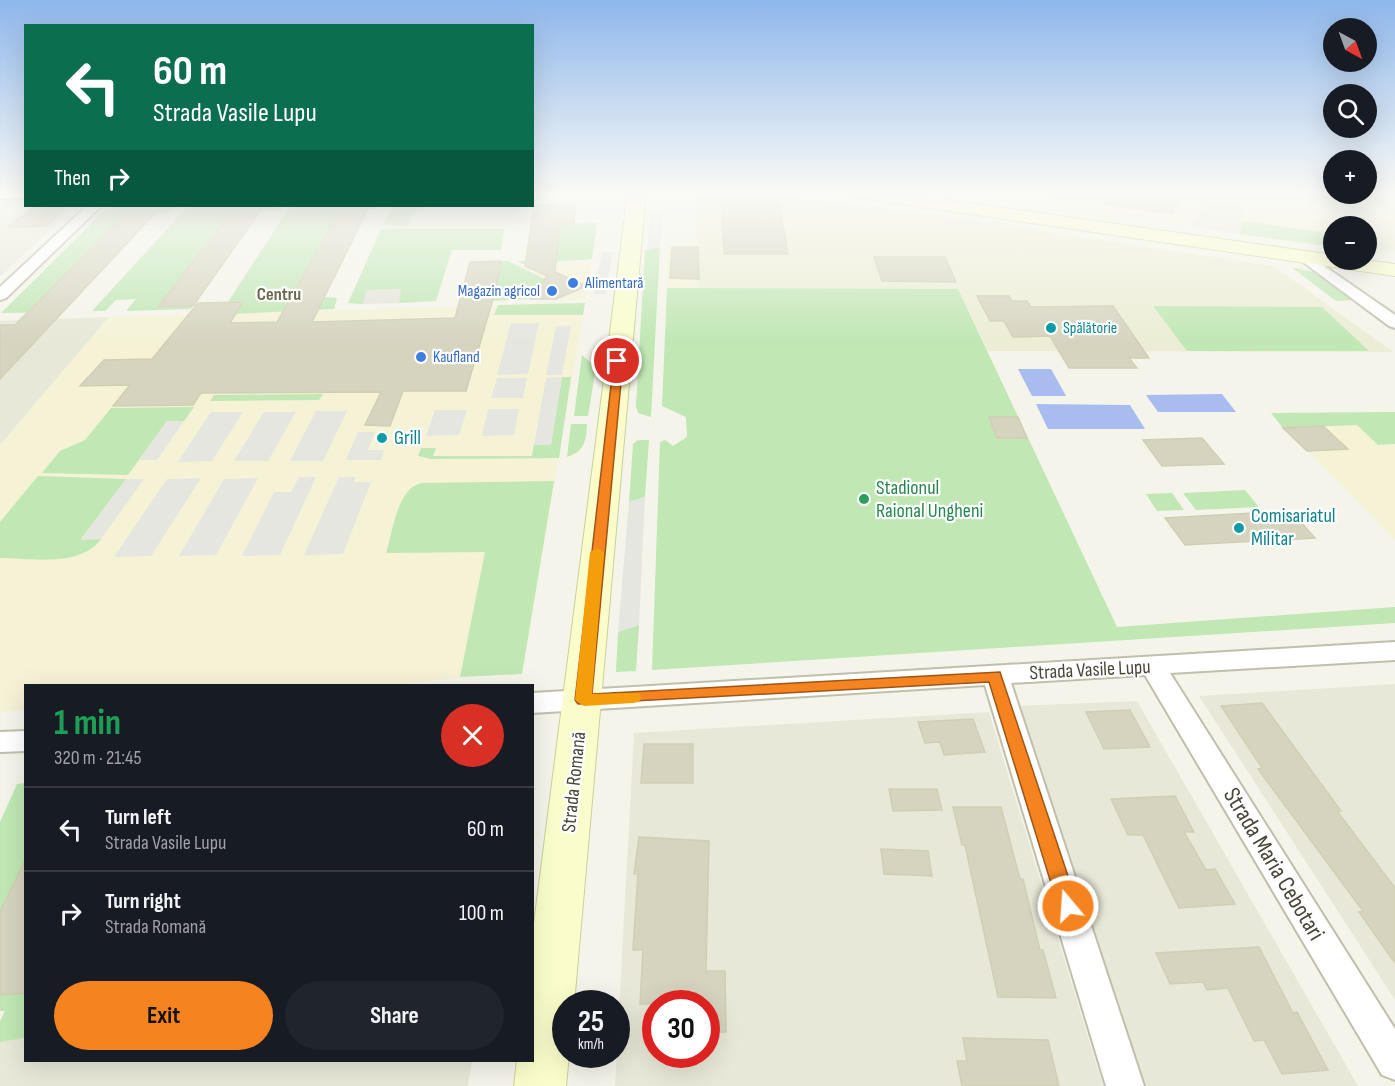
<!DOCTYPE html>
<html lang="en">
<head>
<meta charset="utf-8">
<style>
  body { margin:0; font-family:"Sofia Sans Condensed",sans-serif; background:#20242c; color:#f1f3f6; height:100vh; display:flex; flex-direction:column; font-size:22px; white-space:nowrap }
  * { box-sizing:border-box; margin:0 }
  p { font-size:20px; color:#9ea1a6 }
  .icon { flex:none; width:33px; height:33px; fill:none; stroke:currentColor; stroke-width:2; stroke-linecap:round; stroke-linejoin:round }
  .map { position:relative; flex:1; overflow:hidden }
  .panel { position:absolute; left:24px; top:684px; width:510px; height:378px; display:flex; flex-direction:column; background:#171b24; border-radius:0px; box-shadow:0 6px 24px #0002 }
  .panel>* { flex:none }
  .hud { position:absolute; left:24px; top:24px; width:510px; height:183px; border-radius:0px; box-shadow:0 6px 24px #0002; background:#0b6e4f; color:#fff; overflow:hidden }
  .needle { width:39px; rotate:139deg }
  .fabs { position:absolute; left:1323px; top:18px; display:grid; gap:12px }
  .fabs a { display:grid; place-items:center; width:54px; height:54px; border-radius:50%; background:#171b24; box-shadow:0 6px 24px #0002; font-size:30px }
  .speed { position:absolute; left:552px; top:990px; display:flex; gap:12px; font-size:30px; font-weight:700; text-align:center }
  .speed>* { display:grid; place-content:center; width:78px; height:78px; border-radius:50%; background:#171b24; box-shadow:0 6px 24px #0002; line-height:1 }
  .speed small { font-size:15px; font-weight:400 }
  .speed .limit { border:9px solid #d22; background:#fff; color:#111 }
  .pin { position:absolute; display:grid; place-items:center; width:51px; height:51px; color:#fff; margin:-26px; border:3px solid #fff; border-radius:50%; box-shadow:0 2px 6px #0007 }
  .me { position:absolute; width:66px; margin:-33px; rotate:342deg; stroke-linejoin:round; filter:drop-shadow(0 0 4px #0008) }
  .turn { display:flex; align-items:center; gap:21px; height:126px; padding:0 30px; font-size:27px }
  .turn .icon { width:78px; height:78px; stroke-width:2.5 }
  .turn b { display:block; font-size:42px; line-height:51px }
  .then { display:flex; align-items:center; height:57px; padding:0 30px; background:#0003; gap:12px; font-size:22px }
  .round { display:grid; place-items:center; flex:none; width:63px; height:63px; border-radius:32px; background:#20242c }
  .summary { display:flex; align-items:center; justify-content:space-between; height:102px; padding:0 30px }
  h1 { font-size:36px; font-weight:700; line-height:45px; color:#1e9e55 }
  .action { display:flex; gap:12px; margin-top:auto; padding:12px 30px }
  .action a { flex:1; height:69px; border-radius:36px; background:#f58320; color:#111; font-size:24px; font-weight:700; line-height:69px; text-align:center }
  .action a+a { background:#20242c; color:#f1f3f6 }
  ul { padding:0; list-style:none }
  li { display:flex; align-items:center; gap:18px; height:84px; padding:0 30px; border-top:2px solid #363941 }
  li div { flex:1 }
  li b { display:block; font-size:22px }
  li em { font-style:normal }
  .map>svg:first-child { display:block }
</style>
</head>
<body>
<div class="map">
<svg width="1395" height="1086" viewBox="0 0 1395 1086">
  <rect width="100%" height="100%" fill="#f4f4ea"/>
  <path fill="#e8e8d8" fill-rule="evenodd" d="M1209,192H1227L1230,200L1239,201L1244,221L1240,234L1192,227Z
    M0,200H19L1,216L67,215L0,277Z
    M109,317L0,445V321Z
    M1395,684V1000L1199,696Z
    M1137,701L1358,1086H1145L1016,706Z
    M989,712L1103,1086H615L634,733ZM656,1004H706V1054H656Z
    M25,1038L26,1060L472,1061L468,1086H0V1042Z"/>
  <path fill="#f5f2d6" d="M1053,192H1209L1192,227L1047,205Z
    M1227,192L1354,194L1358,199L1362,226H1334L1333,243L1242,231L1244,221L1239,201L1230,200Z
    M667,245H698L697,288H667Z
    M591,263L585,299H531L538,289L552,283L533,273L550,265Z
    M585,303L522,674L460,677L391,686H26L25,710L0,712V445L109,317Z
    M1395,412V540L1271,413Z"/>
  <path fill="#e4e3db" d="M402,289L399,303L363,304L367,290Z"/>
  <path fill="#ecedd4" d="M696,192L811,199L921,213L1274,266L1393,352L988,351L958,289L697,288Z
    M1395,192V252L1367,248L1366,226H1362L1358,199L1354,194Z"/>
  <path fill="#c0e7b4" d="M109,206H177L170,213L126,214L30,310H65L61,312L1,313Z
    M188,206H280L277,210L232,211L158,306H193L191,309L126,311L136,299L116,300L105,311H92Z
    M290,206H381L380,209L340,210L287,305L321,304L325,297L337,298L334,309L236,314L243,302H228Z
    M392,206H433L413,213L408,226L384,225Z
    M1244,221L1333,234V247L1240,234Z
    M597,223L592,259L522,264L517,261L556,260L558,224Z
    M381,229H504L501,250H452L436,301L399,303L401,289L367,290L363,304L348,303Z
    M660,247L651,417L638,413L636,406L645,250Z
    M501,261H508L553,283L538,289L531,299L493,301Z
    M1291,267L1314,272L1355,300L1336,301Z
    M667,288L958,289L1117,627L1395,607V623L652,670L660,442L665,440L673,446L687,437L686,417L662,406Z
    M585,303L583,315H494L498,305Z
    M1153,306L1322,307L1369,351H1187Z
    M582,355L596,367L588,416H574Z
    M562,377H571L559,458L431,459L418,456L421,448H436L433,456H532L534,445L551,444Z
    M323,394L319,400L210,401L214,395Z
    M194,407L184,421H167L128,475L42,473L60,451L85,440L111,408Z
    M1395,412V444L1378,445L1357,425L1283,428L1271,413Z
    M571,424H587C586,441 585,451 567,457Z
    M638,440H649L645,497L629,502L633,444Z
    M38,476L126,479L81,539H101C80,568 31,558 0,558V522Z
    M554,481L522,674L460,677L485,552L386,553C393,531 397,489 421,483Z
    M1245,490L1259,507L1196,510L1183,493Z
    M1172,493L1184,510L1157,511L1146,494Z
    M639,625L636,671L616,672L618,632Z
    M25,783V1038L0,1042V1021L5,1011H0V822L17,784Z"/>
  <path fill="#e6e6e1" d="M662,213L660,247L647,250L650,215Z
    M602,252H613L605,294H594Z
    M511,323H539L528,374L497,375Z
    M556,326H571L562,375H546Z
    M562,377L551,445H534L546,378Z
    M497,378H527L523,398H491Z
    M488,409H519L514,435L482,436Z
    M435,410H467L459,435L426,436Z
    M316,411H347L323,461H290Z
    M211,412H243L212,461L178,462Z
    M264,412H296L268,461H234Z
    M167,421H184L157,460H139Z
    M358,432H375L368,450H384L381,460H346Z
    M299,477H316L280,555L242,556L274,492H291Z
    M339,477H356L354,482H371L343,554L304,555Z
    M201,478L151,556L114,557L167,479Z
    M258,478L216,555L179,556L224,479Z
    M126,479H144L101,539L81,540Z
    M645,497L639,625L618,632L629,502Z"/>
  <path fill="#a8bcef" d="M1018,369H1051L1066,396H1032Z
    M1222,394L1236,412H1158L1146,395Z
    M1036,404L1130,405L1145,429H1048Z"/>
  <path fill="#d6d4bf" stroke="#d1ceb3" stroke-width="1.5" d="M1105,192H1180L1173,214L1104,204Z
    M721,201H779L788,254H724Z
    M576,204L574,224H560L555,272L587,286L556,299H531L547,276L525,266L534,205Z
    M35,206H68L46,226L8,227Z
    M368,209L312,322L455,318L470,262L501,261L494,296L466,391H403L390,426L365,425L381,392L201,393L193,405L113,406L130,385L80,386L104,360L152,359L198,303L243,302L230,323L277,322L340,210Z
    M261,210L193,306L158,307L232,211Z
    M155,213L133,237L0,379V325H15L126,214Z
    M672,247H698L699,279L670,278Z
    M874,257H945L956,282L882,281Z
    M977,296H1009L1012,301H1027L1031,307L1113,306L1149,358H1129L1137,368H1069L1050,336L1013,337L1004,321H990Z
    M989,417H1018L1027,438H997Z
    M1323,426L1348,449L1307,451L1283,428Z
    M1202,438L1224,464L1162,466L1143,440Z
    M1291,511L1315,538L1185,545L1165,518Z
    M1262,703L1341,811H1337L1395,888V963L1359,912L1363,911L1258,769L1262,768L1221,706Z
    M1130,710L1150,747L1104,749L1086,712Z
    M973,719L985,752L944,755L940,742L925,743L918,722Z
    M644,744H693V783H641Z
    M889,789H937L942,810L893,811Z
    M1175,796L1194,832H1184L1206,870L1215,869L1235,904L1179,908L1143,835H1128L1111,799Z
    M953,807H1001L1020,879H1023L1040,950H1043L1056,998L998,997L965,845H962Z
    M639,837L709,841L706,971H725L726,1032H706V1004H640L643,950H633L638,874H634Z
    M881,849L928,851L932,876L884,874Z
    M26,859V993L0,995V912Z
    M1259,947L1293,1013L1297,1012L1328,1070L1282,1074L1264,1040L1254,1041L1228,988L1207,990L1203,982L1170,984L1156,953Z
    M963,1038L1048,1040L1059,1086H962L957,1061H967Z"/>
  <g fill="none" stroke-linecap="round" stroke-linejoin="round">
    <defs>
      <path id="minor" d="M0,192H26V198L0,199Z
        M931,192H943L940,206L935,207L928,203Z
        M87,206H101L6,298L0,300V287Z
        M1304,252L1395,315V328L1389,326L1299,259L1297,256L1299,253Z
        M1395,642V660L1170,673L1395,1029V1080L1382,1075L1145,675L1011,683L1144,1086H1106L985,685L532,713V693Z
        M26,731V751L0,752V732Z"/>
      <path id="secondary" d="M628,192H646L574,1004H566V1054H569L566,1086H514L517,1060H532V939Z
        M844,192H892L1334,255V260H1365L1395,264V276L853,197Z"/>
    </defs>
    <use href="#minor" stroke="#c0bfac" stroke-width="4"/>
    <use href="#secondary" stroke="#cdd098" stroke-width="2"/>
    <use href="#minor" fill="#fff" fill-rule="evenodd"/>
    <use href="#secondary" fill="#fafdcb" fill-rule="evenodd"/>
  </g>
  <linearGradient id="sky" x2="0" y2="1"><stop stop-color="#8eb7eb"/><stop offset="0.56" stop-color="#fafaf6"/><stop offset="1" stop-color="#fafaf6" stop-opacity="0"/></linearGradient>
  <rect width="1395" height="344" fill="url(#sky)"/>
  <path fill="#f58320" stroke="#9f5515" stroke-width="1.5" d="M614,359L623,361L592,694L1000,672L1078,906L1075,912L1068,914L1061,912L1058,906L989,682L578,704L575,700Z"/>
  <path fill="#f59e0b" d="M597,548L604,552L592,694L639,693L641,698L639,702L633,703L584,706L575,700L590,552Z"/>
  <g fill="#3f7fe0" stroke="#fff" stroke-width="2">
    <circle cx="573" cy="283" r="6"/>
    <circle cx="552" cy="291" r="6"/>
    <circle cx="421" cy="357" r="6"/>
  </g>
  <g fill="#0f9aa8" stroke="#fff" stroke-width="2">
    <circle cx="1051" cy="328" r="6"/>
    <circle cx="382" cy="438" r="6"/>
    <circle cx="1239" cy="528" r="6"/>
  </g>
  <circle fill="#2e9e5b" stroke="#fff" stroke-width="2" cx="864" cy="499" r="6"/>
  <g text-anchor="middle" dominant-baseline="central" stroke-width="4.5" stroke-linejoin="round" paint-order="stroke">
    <g font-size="16" fill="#366cbe" stroke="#fff" text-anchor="start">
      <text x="585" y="283">Alimentară</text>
      <text x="540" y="291" text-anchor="end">Magazin agricol</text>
      <text x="433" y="357">Kaufland</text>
    </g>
    <g font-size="16" fill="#0d838f" stroke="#fff" text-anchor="start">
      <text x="1063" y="328">Spălătorie</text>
    </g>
    <g font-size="18" font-weight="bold" fill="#6b684f" stroke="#fff">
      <text x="279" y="294">Centru</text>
    </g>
    <g font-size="20" fill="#0d838f" stroke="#fff" text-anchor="start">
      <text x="394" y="438">Grill</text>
      <text x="1251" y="516">Comisariatul<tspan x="1251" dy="23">Militar</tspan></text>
    </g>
    <g font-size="20" fill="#27864d" stroke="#fff" text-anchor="start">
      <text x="876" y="488">Stadionul<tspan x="876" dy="23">Raional Ungheni</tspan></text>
    </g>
    <g font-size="20" fill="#484738" stroke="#fff">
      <text transform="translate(1090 670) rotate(-3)">Strada Vasile Lupu</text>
      <text transform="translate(574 782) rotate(-84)">Strada Romană</text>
    </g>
    <g font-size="24" fill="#484738" stroke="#fff">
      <text transform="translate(1274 864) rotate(59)">Strada Maria Cebotari</text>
    </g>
  </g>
</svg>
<div class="fabs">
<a><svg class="needle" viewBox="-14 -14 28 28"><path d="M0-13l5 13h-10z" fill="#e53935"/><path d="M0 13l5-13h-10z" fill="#9ea1a6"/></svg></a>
<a><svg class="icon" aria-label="search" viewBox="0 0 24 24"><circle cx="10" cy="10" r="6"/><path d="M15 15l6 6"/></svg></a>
<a>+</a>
<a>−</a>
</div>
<div class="speed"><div>25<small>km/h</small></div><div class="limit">30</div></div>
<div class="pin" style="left:617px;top:361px;background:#d93025"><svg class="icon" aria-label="arrive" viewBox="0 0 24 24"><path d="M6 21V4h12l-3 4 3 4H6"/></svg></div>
<svg class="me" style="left:1068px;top:906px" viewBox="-20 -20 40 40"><circle r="17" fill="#f58320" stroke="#fff" stroke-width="3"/><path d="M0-11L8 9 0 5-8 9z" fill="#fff"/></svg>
<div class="hud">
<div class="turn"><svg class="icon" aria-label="left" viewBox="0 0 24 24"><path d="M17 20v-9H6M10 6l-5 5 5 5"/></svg><div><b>60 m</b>Strada Vasile Lupu</div></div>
<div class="then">Then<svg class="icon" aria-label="right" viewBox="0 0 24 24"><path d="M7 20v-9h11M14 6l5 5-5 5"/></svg></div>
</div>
<section class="panel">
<div class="summary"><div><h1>1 min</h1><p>320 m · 21:45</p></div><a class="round" style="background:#d93025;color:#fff"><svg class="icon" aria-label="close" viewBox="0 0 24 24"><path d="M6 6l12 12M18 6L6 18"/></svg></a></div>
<ul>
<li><svg class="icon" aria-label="left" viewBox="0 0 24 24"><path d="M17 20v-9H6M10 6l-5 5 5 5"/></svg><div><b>Turn left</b><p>Strada Vasile Lupu</p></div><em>60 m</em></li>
<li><svg class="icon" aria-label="right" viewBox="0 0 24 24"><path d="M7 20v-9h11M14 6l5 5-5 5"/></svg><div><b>Turn right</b><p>Strada Romană</p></div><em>100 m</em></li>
</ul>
<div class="action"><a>Exit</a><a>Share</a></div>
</section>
</div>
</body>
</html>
